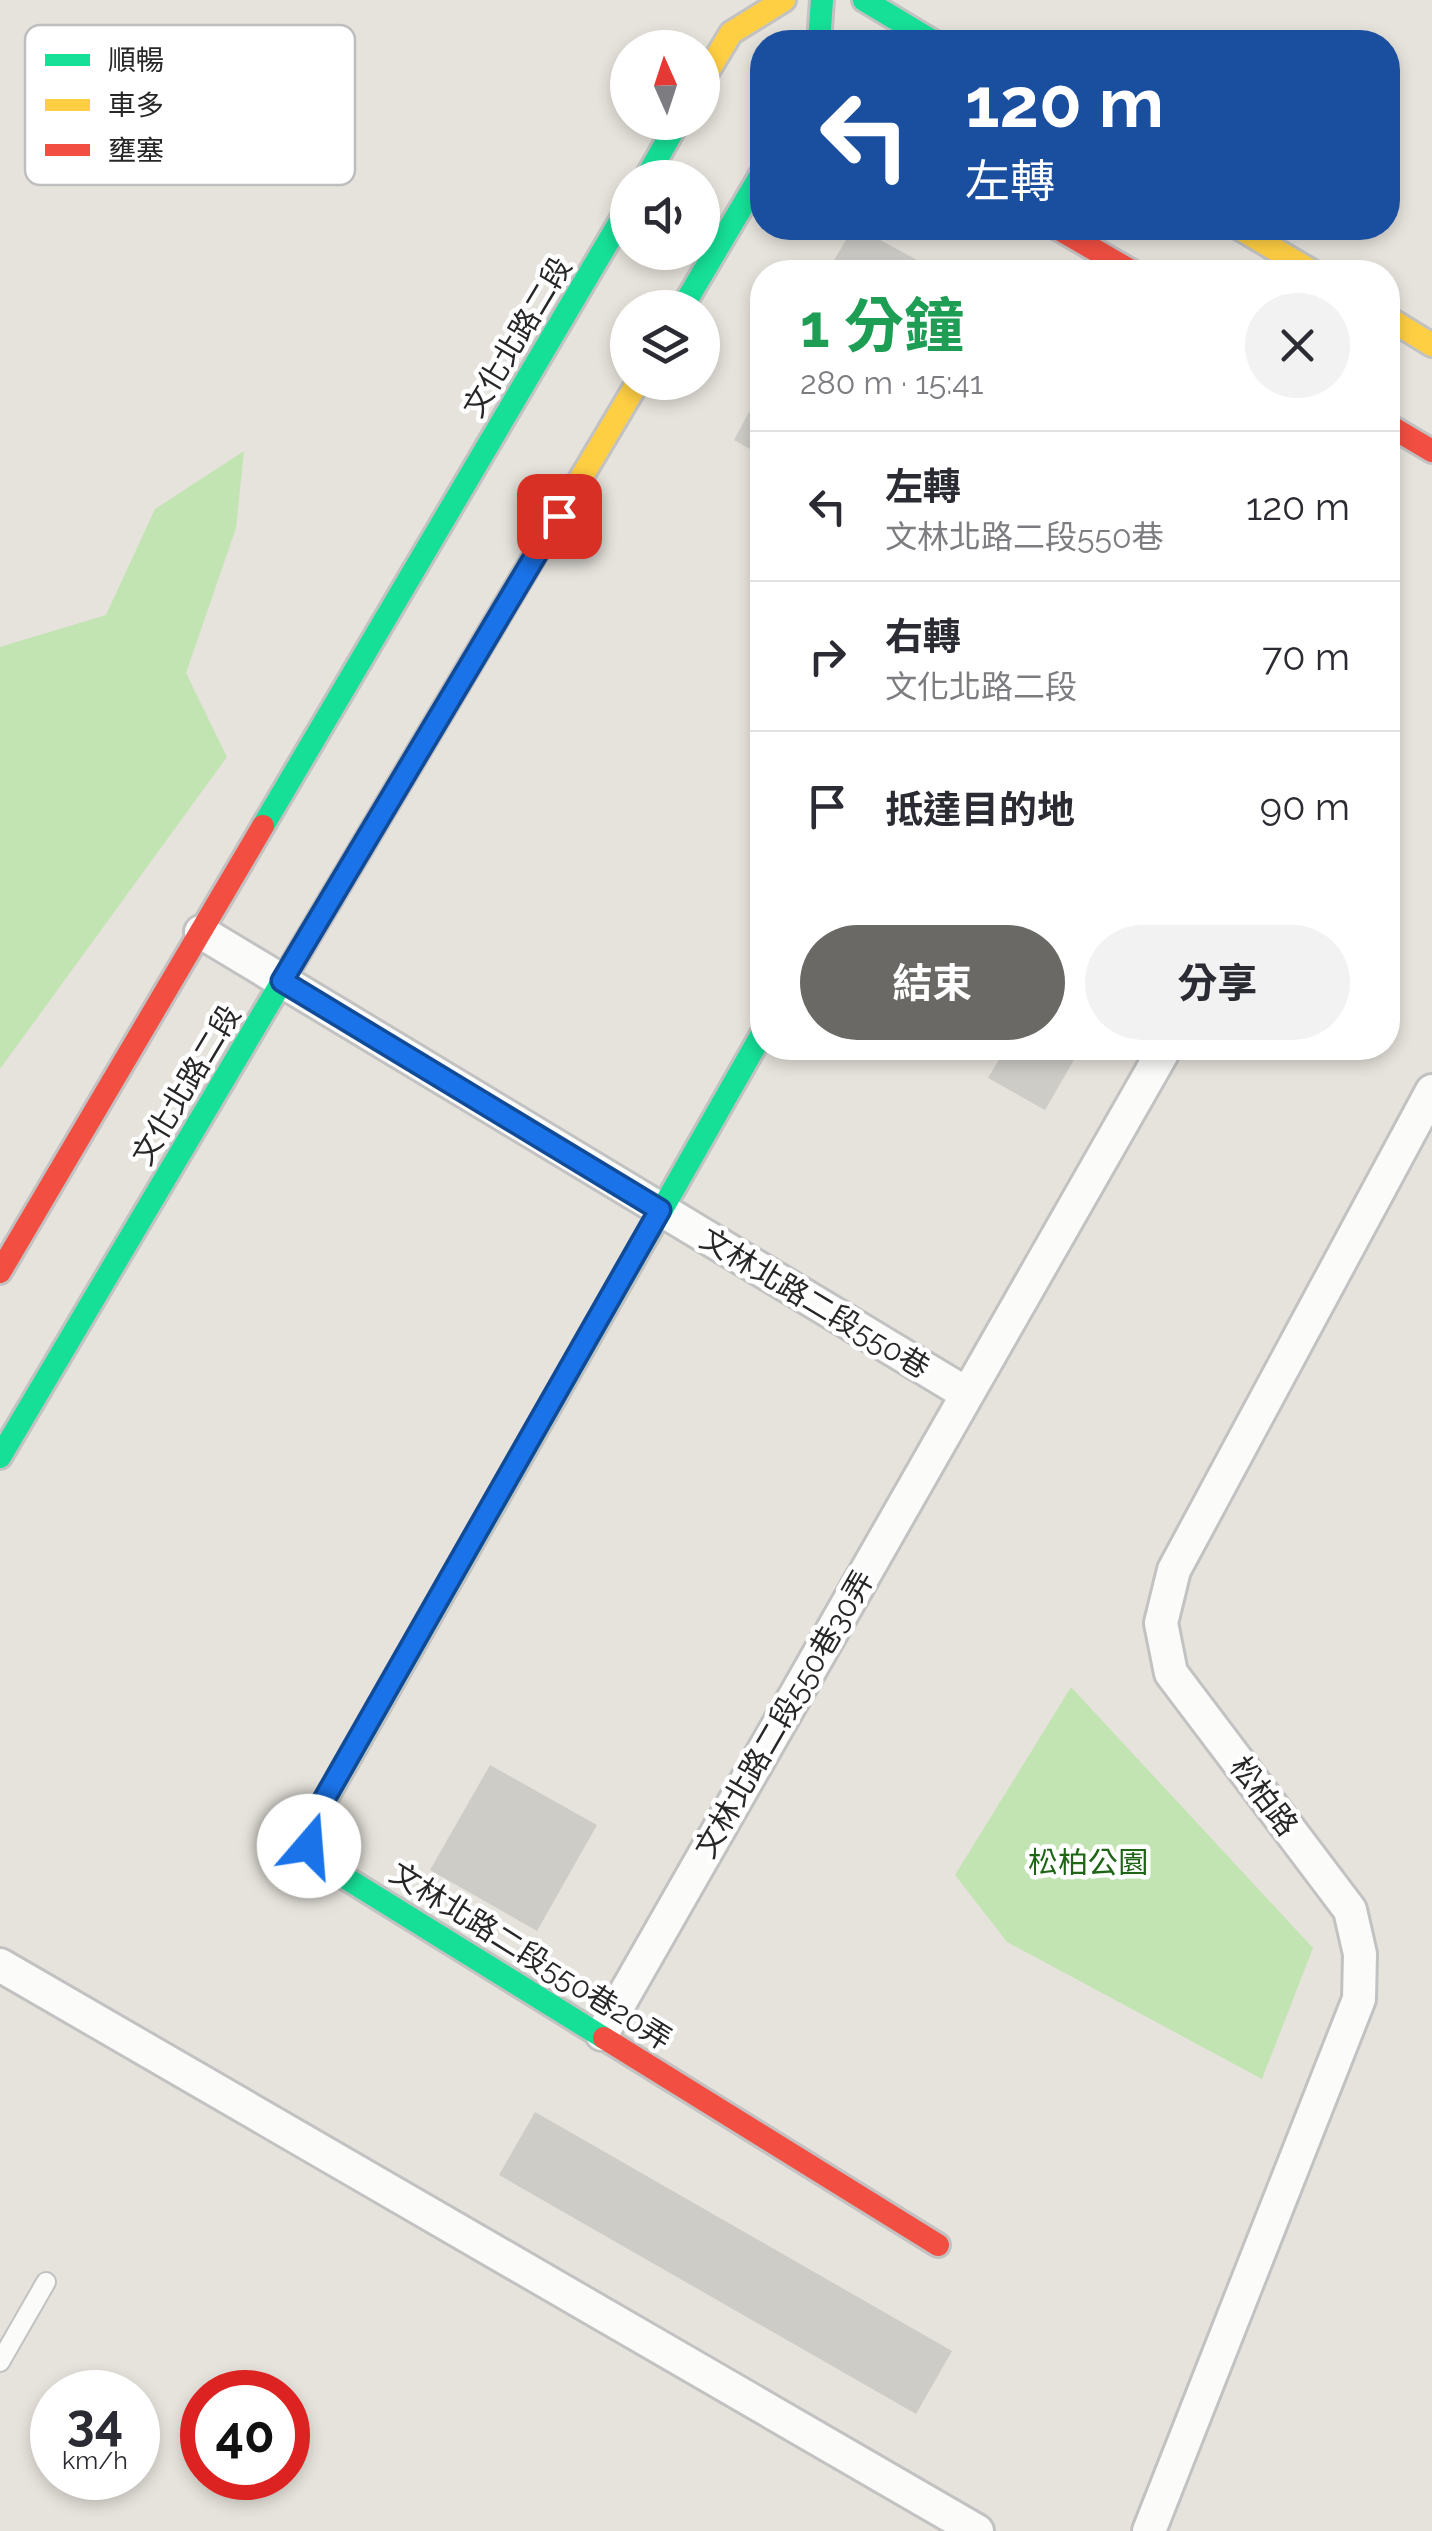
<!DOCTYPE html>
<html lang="zh-TW">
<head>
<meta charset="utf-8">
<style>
  body { margin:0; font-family:Raleway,"Noto Sans TC",sans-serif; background:#f2f2f3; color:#2b2b33; height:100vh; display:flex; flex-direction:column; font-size:38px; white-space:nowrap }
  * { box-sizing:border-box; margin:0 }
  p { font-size:32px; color:#7c7c81 }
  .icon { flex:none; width:55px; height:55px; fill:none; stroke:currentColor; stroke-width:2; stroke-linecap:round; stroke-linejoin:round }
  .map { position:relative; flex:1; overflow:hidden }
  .side { position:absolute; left:750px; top:260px; width:650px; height:800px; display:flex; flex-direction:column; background:#fff; border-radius:40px; box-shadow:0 5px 15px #0003 }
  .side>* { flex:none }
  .banner { position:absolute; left:750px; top:30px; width:650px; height:210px; border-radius:40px; box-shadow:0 5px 15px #0003; background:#1a4fa0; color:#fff; overflow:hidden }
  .needle { width:65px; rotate:357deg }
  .tools { position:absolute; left:610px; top:30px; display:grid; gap:20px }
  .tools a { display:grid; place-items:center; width:110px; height:110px; border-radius:50%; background:#fff; box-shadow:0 5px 15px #0003; font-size:50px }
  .speed { position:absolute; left:30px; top:2370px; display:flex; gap:20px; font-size:50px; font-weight:700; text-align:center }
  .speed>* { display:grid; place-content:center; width:130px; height:130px; border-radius:50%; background:#fff; box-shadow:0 5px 15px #0003; line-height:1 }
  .speed small { font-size:25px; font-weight:400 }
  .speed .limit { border:15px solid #d22; background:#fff; color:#111 }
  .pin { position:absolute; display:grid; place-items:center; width:85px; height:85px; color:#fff; margin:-42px; border-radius:20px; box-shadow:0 5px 15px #0006 }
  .me { position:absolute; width:110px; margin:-55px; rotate:18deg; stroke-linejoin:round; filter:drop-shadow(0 0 8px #0008) }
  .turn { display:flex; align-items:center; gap:35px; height:210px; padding:0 50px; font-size:45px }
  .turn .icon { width:130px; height:130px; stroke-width:2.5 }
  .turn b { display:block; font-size:70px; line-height:85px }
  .round { display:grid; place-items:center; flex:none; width:105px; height:105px; border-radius:52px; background:#f2f2f3 }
  .headline { display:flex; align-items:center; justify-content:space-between; height:170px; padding:0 50px }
  h1 { font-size:60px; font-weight:700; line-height:75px; color:#1e9e55 }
  .action { display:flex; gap:20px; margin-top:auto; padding:20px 50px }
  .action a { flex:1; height:115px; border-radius:60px; background:#6a6966; color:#fff; font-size:40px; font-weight:700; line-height:115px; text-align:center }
  .action a+a { background:#f2f2f3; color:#2b2b33 }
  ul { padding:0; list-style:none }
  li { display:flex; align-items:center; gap:30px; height:150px; padding:0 50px; border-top:2px solid #e1e1e2 }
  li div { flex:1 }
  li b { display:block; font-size:38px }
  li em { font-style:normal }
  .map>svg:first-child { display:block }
</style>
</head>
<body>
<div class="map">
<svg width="1432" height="2531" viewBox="0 0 1432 2531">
  <rect width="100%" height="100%" fill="#e6e3dc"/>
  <path fill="#c2e4b2" d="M244,451L236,528L186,673L227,757L0,1069V647L106,615L155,509Z
    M1071,1687L1313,1948L1262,2079L1007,1942L955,1875Z"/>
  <path fill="#ceccc7" d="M853,228H858L939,272H827Z
    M762,388V456L734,440Z
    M1006,1048H1081L1045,1110L988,1078Z
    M490,1765L597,1825L537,1931L430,1870Z
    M535,2112L952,2351L916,2414L499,2175Z"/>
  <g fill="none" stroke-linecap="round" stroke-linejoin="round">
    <defs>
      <path id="lane" d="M0,2362L46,2282"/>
      <path id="street" d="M201,932L967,1394
        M0,1965L977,2531
        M602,2034L1165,1048
        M1149,2531L1359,1999L1360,1954L1350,1910L1171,1673L1161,1623L1174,1570L1432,1091"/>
      <path id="fast" d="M864,0L934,42
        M819,42L822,0
        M646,178L678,122
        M682,308L762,173
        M263,826L628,208
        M0,1457L331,899
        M604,2038L315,1859L309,1846L311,1825L762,1034"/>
      <path id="slow" d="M702,81L731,33L784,0
        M1239,228L1313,272
        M1388,318L1432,345
        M331,899L638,382"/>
      <path id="jam" d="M1057,228L1133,272
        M1388,425L1432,451
        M0,1272L263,826
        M604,2038L938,2245"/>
    </defs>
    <use href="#lane" stroke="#c3c2c2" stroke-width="22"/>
    <use href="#street" stroke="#c3c2c2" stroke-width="38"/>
    <use href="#fast" stroke="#c3c2c2" stroke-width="28"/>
    <use href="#slow" stroke="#c3c2c2" stroke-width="28"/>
    <use href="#jam" stroke="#c3c2c2" stroke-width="28"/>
    <use href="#lane" stroke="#fbfbfa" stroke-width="18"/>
    <use href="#street" stroke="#fbfbfa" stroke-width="32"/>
    <use href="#fast" stroke="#16e098" stroke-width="22"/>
    <use href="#slow" stroke="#ffcf43" stroke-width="22"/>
    <use href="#jam" stroke="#f24e42" stroke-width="22"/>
  </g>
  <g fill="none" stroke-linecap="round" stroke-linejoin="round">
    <defs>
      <path id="route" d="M309,1846L310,1824L660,1210L282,981L559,516"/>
    </defs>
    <use href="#route" stroke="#114b97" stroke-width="25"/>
    <use href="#route" stroke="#1a73e8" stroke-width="18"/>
  </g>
  <g text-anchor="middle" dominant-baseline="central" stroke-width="9" stroke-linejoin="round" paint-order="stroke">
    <g font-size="30" fill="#272727" stroke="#fff">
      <text transform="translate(517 337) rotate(-59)">文化北路二段</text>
      <text transform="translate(186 1085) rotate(-59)">文化北路二段</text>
      <text transform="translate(815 1303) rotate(31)">文林北路二段550巷</text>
      <text transform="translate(784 1714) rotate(-60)">文林北路二段550巷30弄</text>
      <text transform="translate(1264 1796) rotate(53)">松柏路</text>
      <text transform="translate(531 1956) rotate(32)">文林北路二段550巷20弄</text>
    </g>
    <g font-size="30" fill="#1f6516" stroke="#fff">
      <text x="1088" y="1862">松柏公園</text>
    </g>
  </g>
  <rect x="25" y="25" width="330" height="160" rx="15" fill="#fff" stroke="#bebebe" stroke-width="2.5"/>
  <rect x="45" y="54" width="45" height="12" fill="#16e098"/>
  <rect x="45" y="99" width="45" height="12" fill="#ffcf43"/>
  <rect x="45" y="144" width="45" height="12" fill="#f24e42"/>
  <g font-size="28" fill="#272727">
    <text x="108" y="70">順暢</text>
    <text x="108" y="115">車多</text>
    <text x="108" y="160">壅塞</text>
  </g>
</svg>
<div class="tools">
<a><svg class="needle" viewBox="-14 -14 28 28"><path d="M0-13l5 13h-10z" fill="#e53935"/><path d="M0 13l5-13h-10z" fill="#7c7c81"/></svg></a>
<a><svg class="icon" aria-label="sound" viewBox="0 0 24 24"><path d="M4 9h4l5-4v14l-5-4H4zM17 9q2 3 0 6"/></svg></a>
<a><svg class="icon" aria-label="layers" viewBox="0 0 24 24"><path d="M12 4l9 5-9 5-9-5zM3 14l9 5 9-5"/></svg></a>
</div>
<div class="speed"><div>34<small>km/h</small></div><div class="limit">40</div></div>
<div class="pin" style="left:559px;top:516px;background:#d93025"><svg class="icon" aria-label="arrive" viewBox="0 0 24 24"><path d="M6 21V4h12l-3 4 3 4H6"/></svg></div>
<svg class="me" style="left:309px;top:1846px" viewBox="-20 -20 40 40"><circle r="19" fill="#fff"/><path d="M0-13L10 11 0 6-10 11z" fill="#1a73e8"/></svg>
<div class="banner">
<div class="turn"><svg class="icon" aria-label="left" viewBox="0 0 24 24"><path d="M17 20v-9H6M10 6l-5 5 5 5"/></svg><div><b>120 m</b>左轉</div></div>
</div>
<section class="side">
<div class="headline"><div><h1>1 分鐘</h1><p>280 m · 15:41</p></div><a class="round"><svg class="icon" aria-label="close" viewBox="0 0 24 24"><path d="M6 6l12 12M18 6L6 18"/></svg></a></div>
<ul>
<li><svg class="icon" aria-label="left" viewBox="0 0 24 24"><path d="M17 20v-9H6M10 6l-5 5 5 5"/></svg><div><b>左轉</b><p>文林北路二段550巷</p></div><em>120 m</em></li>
<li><svg class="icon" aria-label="right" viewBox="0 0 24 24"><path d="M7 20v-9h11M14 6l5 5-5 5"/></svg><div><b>右轉</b><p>文化北路二段</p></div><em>70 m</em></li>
<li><svg class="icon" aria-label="arrive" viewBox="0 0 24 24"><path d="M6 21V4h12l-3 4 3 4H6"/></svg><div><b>抵達目的地</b></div><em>90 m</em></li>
</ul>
<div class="action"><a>結束</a><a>分享</a></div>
</section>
</div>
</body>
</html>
